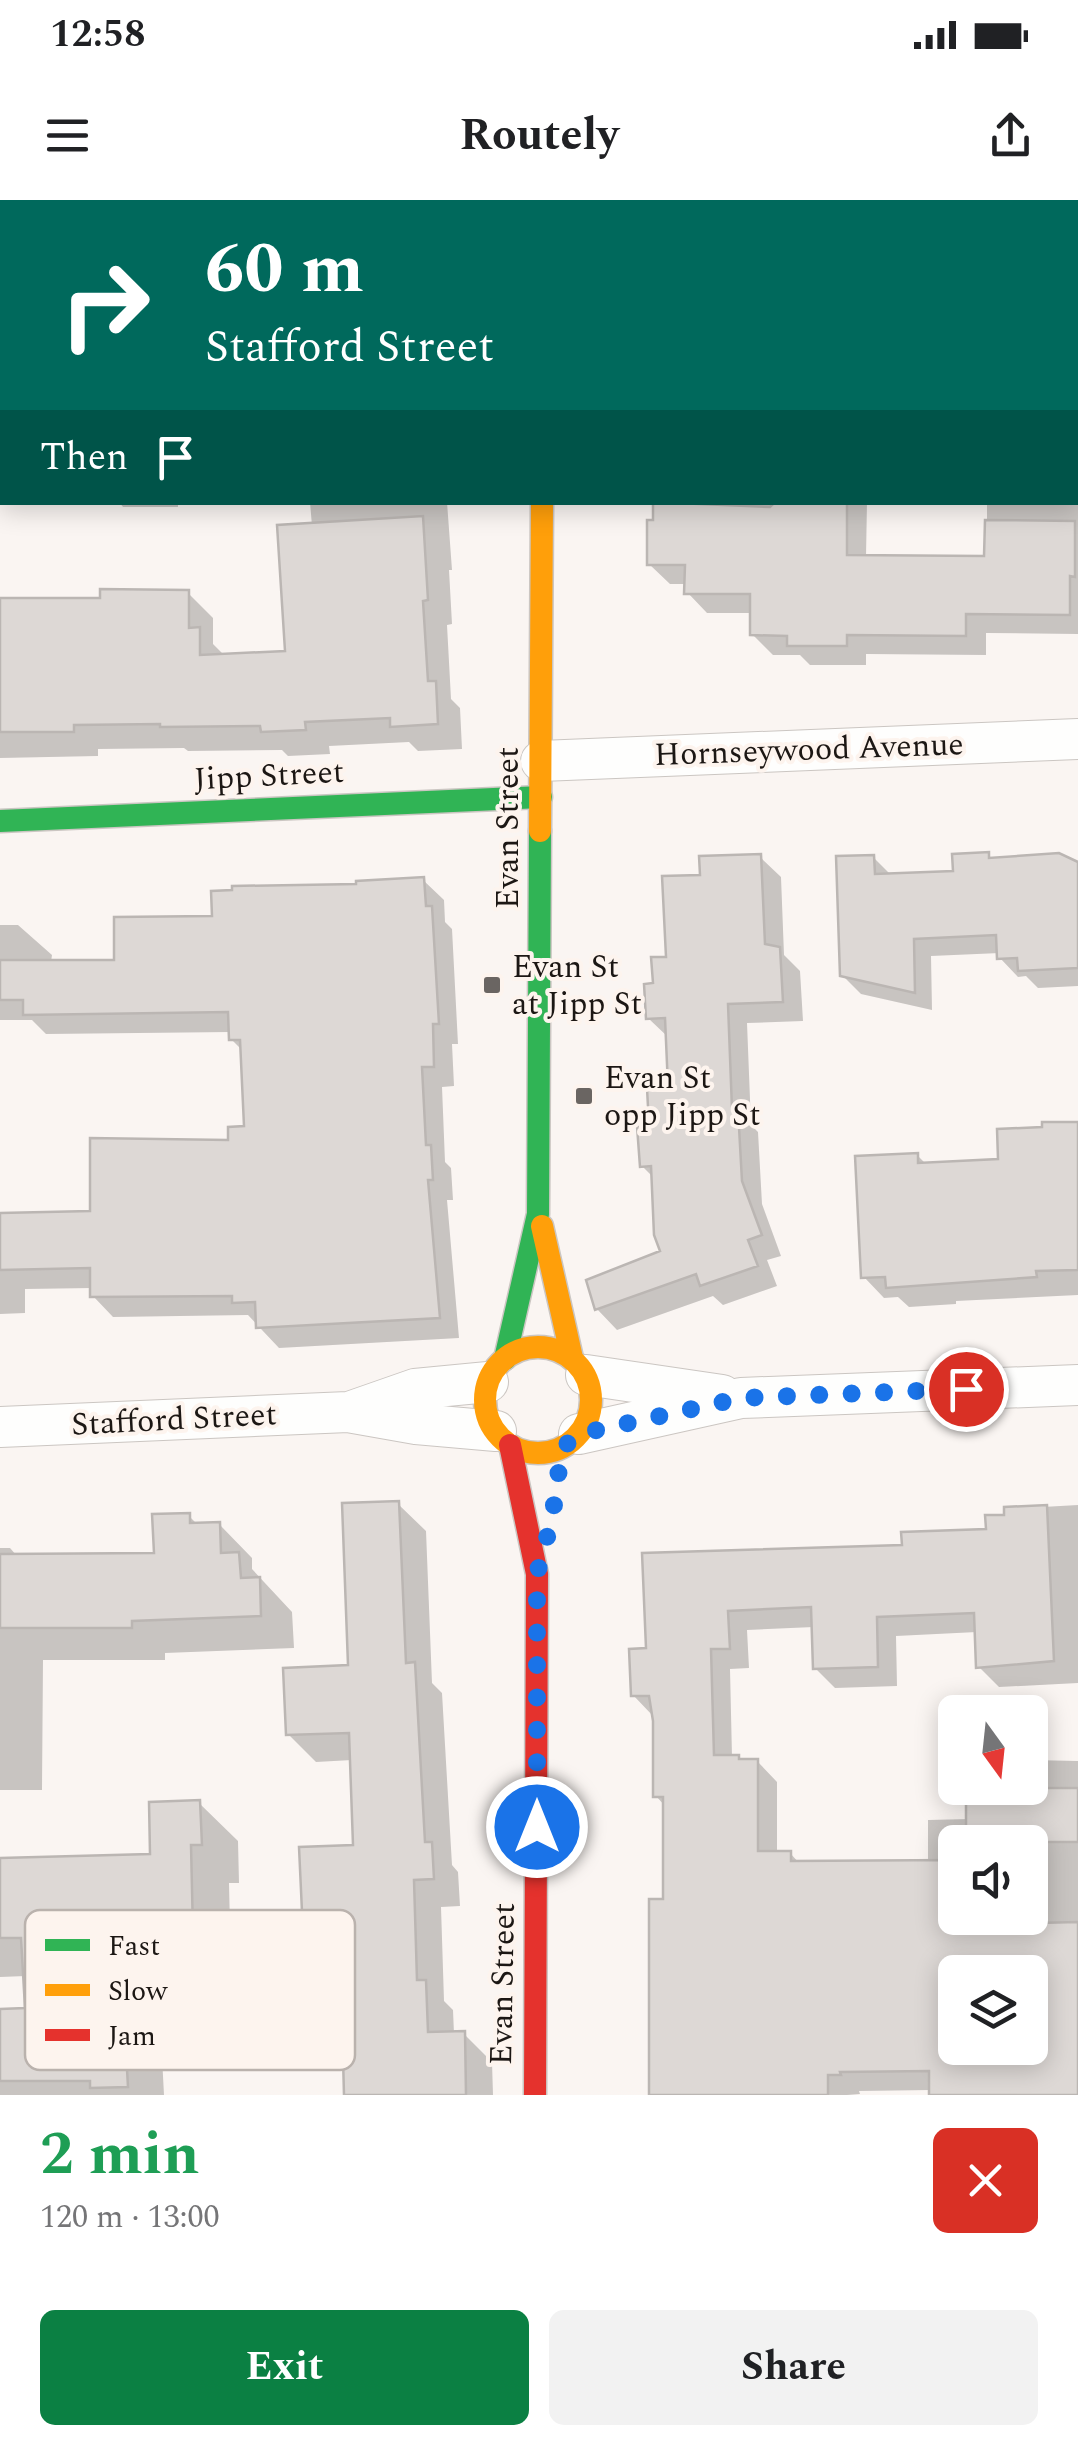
<!DOCTYPE html>
<html lang="en">
<head>
<meta charset="utf-8">
<style>
  body { margin:0; font-family:Spectral,serif; background:#f2f2f2; color:#202124; height:100vh; display:flex; flex-direction:column; font-size:38px; white-space:nowrap }
  * { box-sizing:border-box; margin:0 }
  p { font-size:32px; color:#757577 }
  .icon { flex:none; width:55px; height:55px; fill:none; stroke:currentColor; stroke-width:2; stroke-linecap:round; stroke-linejoin:round }
  .map { position:relative; height:1895px; overflow:hidden }
  .drawer { display:flex; flex-direction:column; background:#fff; flex:1 }
  .drawer>* { flex:none }
  .hud { position:absolute; left:0px; top:0px; width:1080px; height:305px; box-shadow:0 5px 25px #0003; background:#00695c; color:#fff; overflow:hidden }
  .needle { width:65px; rotate:165deg }
  .controls { position:absolute; left:938px; top:1495px; display:grid; gap:20px }
  .controls a { display:grid; place-items:center; width:110px; height:110px; border-radius:15px; background:#fff; box-shadow:0 5px 25px #0003; font-size:50px }
  .pin { position:absolute; display:grid; place-items:center; width:85px; height:85px; color:#fff; margin:-42px; border:5px solid #fff; border-radius:50%; box-shadow:0 2px 10px #0007 }
  .me { position:absolute; width:110px; margin:-55px; rotate:0deg; stroke-linejoin:round; filter:drop-shadow(0 0 8px #0008) }
  .turn { display:flex; align-items:center; gap:35px; height:210px; padding:0 40px; font-size:45px }
  .turn .icon { width:130px; height:130px; stroke-width:2.5 }
  .turn b { display:block; font-size:70px; line-height:85px }
  .then { display:flex; align-items:center; height:95px; padding:0 40px; background:#0003; gap:20px; font-size:38px }
  .round { display:grid; place-items:center; flex:none; width:105px; height:105px; border-radius:15px; background:#f2f2f2 }
  .head { display:flex; align-items:center; justify-content:space-between; height:170px; padding:0 40px }
  h1 { font-size:60px; font-weight:700; line-height:75px; color:#1e9e55 }
  .action { display:flex; gap:20px; margin-top:auto; padding:20px 40px }
  .action a { flex:1; height:115px; border-radius:15px; background:#0b8043; color:#fff; font-size:40px; font-weight:700; line-height:115px; text-align:center }
  .action a+a { background:#f2f2f2; color:#202124 }
  .status { display:flex; justify-content:space-between; align-items:center; height:70px; padding:0 50px; background:#fff; direction:ltr }
  .status svg { height:28px; fill:currentColor }
  header { display:flex; justify-content:space-between; align-items:center; height:130px; padding:0 40px; background:#fff; font-size:45px; font-weight:700 }
  .map>svg:first-child { display:block }
</style>
</head>
<body>
<div class="status"><b>12:58</b><svg viewBox="0 0 49 12"><path d="M0 12V9h3v3zM5 12V6h3v6zM10 12V3h3v9zM15 12V0h3v12zM26 1h20v11H26zM47 4h2v5h-2z"/></svg></div>
<header><svg class="icon" aria-label="menu" viewBox="0 0 24 24"><path d="M4 6h16M4 12h16M4 18h16"/></svg>Routely<svg class="icon" aria-label="share" viewBox="0 0 24 24"><path d="M12 15V3M7 8l5-5 5 5M5 13v7h14v-7"/></svg></header>
<div class="map">
<svg width="1078" height="1895" viewBox="0 0 1078 1895">
  <rect width="100%" height="100%" fill="#faf5f2"/>
  <path fill="#0003" fill-rule="evenodd" d="M654,0H756V2H654Z
    M943,0H1078V434L986,433V455L866,454V465H810L800,455H773L752,434L753,413H707L687,392V384H670L649,364L654,302H867L866,357L987,359V302H1078V2Z
    M0,179H2V267H0Z
    M119,302H178V307H123Z
    M310,302H447L452,370H449L452,424L447,425L451,499L460,508L462,549L418,551L409,542L329,546L330,554L288,556L282,550L188,551L184,548L98,549V556L0,558V401L102,400L188,393L213,418V444L225,456L288,453L312,326Z
    M988,655L993,660L1078,665V786L1038,788L1026,776L1018,777L1000,758V753L931,756L932,810L861,794L842,775L873,657L892,676L956,673Z
    M760,657L781,677L784,755L800,771L803,821L747,823L751,925L758,932L762,1004L781,1056L767,1060L777,1086L723,1105L713,1096L617,1130L597,1109L663,1052L654,978L642,966L652,928L671,889L669,838L648,818L655,785L702,678Z
    M423,680L444,700L445,722L452,729L458,844H452L454,886L442,887L445,962L451,968L453,1000H447L459,1138L279,1148L248,1115L113,1117L93,1096V1088L25,1089V1113L0,1114V1015L92,1014L231,943L246,929L243,851L231,839V832L46,834L32,820H0V725H18L52,755L51,762H116L215,719L359,686Z
    M1078,924V1095L956,1101V1104L909,1107L898,1097L884,1098L864,1077L917,955L927,965L1001,962Z
    M398,1304L426,1331L432,1483L442,1493L452,1665L458,1672L460,1706L441,1707L444,1801L453,1810L454,1834H464L492,1862L493,1895H346L345,1847L300,1849L272,1821L307,1758L356,1647L352,1560L316,1562L288,1534L351,1467Z
    M1078,1305V1483L999,1487L979,1467L977,1432L896,1436L897,1486L835,1488L815,1468L814,1427L747,1430L749,1468L730,1469L732,1557L757,1561L777,1582V1654L790,1653L800,1664L928,1663V1620L969,1619V1588H1030V1560L1078,1561V1895H931V1890L859,1891L860,1894L847,1895H661L665,1606L656,1596L653,1516L633,1495L648,1451L644,1355L904,1347L988,1331L1007,1317L1006,1309ZM955,1642H1030V1718H955ZM955,1772H1030V1848H955Z
    M189,1316L198,1325L219,1324L252,1358V1369L292,1412L294,1448L165,1453V1460H43L42,1590H0V1348H10L17,1356L156,1355Z
    M199,1603L238,1641L239,1683H229L231,1771L164,1772V1780H158L164,1895H0V1811L27,1810L26,1776L0,1777V1660L153,1656Z"/>
  <path fill="#ddd8d5" stroke="#bbb6b3" stroke-width="2.5" fill-rule="evenodd" d="M653,302L770,307L775,302H847V355L984,356L985,320L1075,321V377L1070,376V415L966,414V436L847,435V446H787V436L750,435V394H684L685,365H647V320H653Z
    M423,316L428,400L423,401L428,481H436L438,524L390,527V518L305,522L306,530L261,532L260,526L160,527V524L74,525V532H0V398H100V389L189,390V428L200,427V455L285,451L277,325Z
    M989,652V658L1059,653L1078,662V768L1018,771L1017,758L997,759L996,735L914,739L915,793L840,776L836,656L874,655L875,674L953,671L952,654Z
    M761,654L765,744L780,747L783,802L728,804L732,909H738L742,981L762,1035L748,1040L758,1066L700,1086L696,1074L595,1110L586,1080L660,1051L654,1035L651,966L640,967L637,926H649L647,888L668,887L665,818L646,819L644,784L653,783L651,757H666L662,676L700,675L699,656Z
    M424,677L426,706H432L439,824H433L434,867H422L426,945H431L433,980H428L440,1118L256,1128L255,1102L232,1103V1096L90,1097V1068L0,1070V1013L90,1011V938L228,940V927L244,926L240,840H229L228,812L23,815V800H0V760H114V717L212,716L211,691L232,690V686L356,684V681Z
    M1042,922H1078V1070L1036,1071L1037,1077L886,1088L885,1077L861,1078L855,956L918,953V963L998,959L997,929L1042,927Z
    M399,1301L406,1463L415,1462L425,1642H432L434,1679L414,1680L417,1780H426L428,1832L465,1831L466,1895H344L342,1820L270,1822L268,1756L304,1755L299,1647L353,1645L349,1533L286,1535L283,1468L348,1465L342,1303Z
    M1047,1305L1054,1461L976,1468L974,1413L877,1417L878,1467L813,1469L811,1407L728,1411L730,1449H711L714,1555H739V1559H758V1651H791V1661L955,1660V1725L1078,1722V1895H929V1871L840,1872L841,1875H828V1895H649V1699H663V1597H653V1521L649,1496H631L629,1449L646,1448L642,1353L902,1345L901,1332L986,1329L985,1315H1004V1307ZM955,1772H1030V1848H955Z
    M190,1313V1323L220,1322L221,1353L239,1352L241,1378L260,1377L261,1416L132,1421V1428H0V1354L154,1353L152,1314Z
    M966,1588H1078V1642H966Z
    M200,1600L202,1645H191L193,1733L126,1734V1742H120L128,1887L90,1888V1881H0V1809L25,1808L21,1738H0V1658L150,1654L149,1602Z"/>
  <g fill="none" stroke-linecap="round" stroke-linejoin="round">
    <defs>
      <path id="street" d="M0,67H2
        M541,561L1078,539
        M586,1175L722,1195
        M352,1211L415,1189L488,1182
        M0,1227L348,1212L416,1224L496,1231
        M579,1234L741,1198L1078,1185"/>
      <path id="fast" d="M0,621L541,597
        M505,1159L538,1014L540,631"/>
      <path id="slow" d="M544,0V2
        M540,631L542,302
        M542,1026L572,1158
        M485 1200a53 53 0 1 1 106 0a53 53 0 1 1-106 0Z"/>
      <path id="jam" d="M510,1245L537,1374L535,1895"/>
    </defs>
    <use href="#street" stroke="#cbc6c2" stroke-width="42"/>
    <use href="#fast" stroke="#cbc6c2" stroke-width="25"/>
    <use href="#slow" stroke="#cbc6c2" stroke-width="25"/>
    <use href="#jam" stroke="#cbc6c2" stroke-width="25"/>
    <use href="#street" stroke="#fefefd" stroke-width="40"/>
    <use href="#fast" stroke="#30b455" stroke-width="22"/>
    <use href="#slow" stroke="#ff9f0a" stroke-width="22"/>
    <use href="#jam" stroke="#e5322d" stroke-width="22"/>
  </g>
  <g fill="none" stroke-linecap="round" stroke-linejoin="round">
    <path stroke="#1a73e8" stroke-width="18" stroke-dasharray="0 32.4" d="M537,1627V1374L552,1319L562,1248L579,1234L741,1198L966,1189"/>
  </g>
  <g fill="#6a6562" stroke="#fdf4ee" stroke-width="4">
    <rect x="482" y="775" width="20" height="20" rx="5"/>
    <rect x="574" y="886" width="20" height="20" rx="5"/>
  </g>
  <g text-anchor="middle" dominant-baseline="central" stroke-width="8" stroke-linejoin="round" paint-order="stroke">
    <g font-size="32" fill="#1c1714" stroke="#fdf4ee">
      <text transform="translate(809 550) rotate(-2)">Hornseywood Avenue</text>
      <text transform="translate(269 576) rotate(-3)">Jipp Street</text>
      <text transform="translate(508 628) rotate(-90)">Evan Street</text>
      <text transform="translate(174 1220) rotate(-3)">Stafford Street</text>
      <text transform="translate(503 1784) rotate(-89)">Evan Street</text>
    </g>
    <g font-size="32" fill="#1c1714" stroke="#fdf4ee" text-anchor="start">
      <text x="512" y="767">Evan St<tspan x="512" dy="37">at Jipp St</tspan></text>
      <text x="604" y="878">Evan St<tspan x="604" dy="37">opp Jipp St</tspan></text>
    </g>
  </g>
  <rect x="25" y="1710" width="330" height="160" rx="15" fill="#fdf4ee" stroke="#bab2ad" stroke-width="2.5"/>
  <rect x="45" y="1739" width="45" height="12" fill="#30b455"/>
  <rect x="45" y="1784" width="45" height="12" fill="#ff9f0a"/>
  <rect x="45" y="1829" width="45" height="12" fill="#e5322d"/>
  <g font-size="28" fill="#1c1714">
    <text x="108" y="1755">Fast</text>
    <text x="108" y="1800">Slow</text>
    <text x="108" y="1845">Jam</text>
  </g>
</svg>
<div class="controls">
<a><svg class="needle" viewBox="-14 -14 28 28"><path d="M0-13l5 13h-10z" fill="#e53935"/><path d="M0 13l5-13h-10z" fill="#757577"/></svg></a>
<a><svg class="icon" aria-label="sound" viewBox="0 0 24 24"><path d="M4 9h4l5-4v14l-5-4H4zM17 9q2 3 0 6"/></svg></a>
<a><svg class="icon" aria-label="layers" viewBox="0 0 24 24"><path d="M12 4l9 5-9 5-9-5zM3 14l9 5 9-5"/></svg></a>
</div>
<div class="pin" style="left:966px;top:1189px;background:#d93025"><svg class="icon" aria-label="arrive" viewBox="0 0 24 24"><path d="M6 21V4h12l-3 4 3 4H6"/></svg></div>
<svg class="me" style="left:537px;top:1627px" viewBox="-20 -20 40 40"><circle r="17" fill="#1a73e8" stroke="#fff" stroke-width="3"/><path d="M0-11L8 9 0 5-8 9z" fill="#fff"/></svg>
<div class="hud">
<div class="turn"><svg class="icon" aria-label="right" viewBox="0 0 24 24"><path d="M7 20v-9h11M14 6l5 5-5 5"/></svg><div><b>60 m</b>Stafford Street</div></div>
<div class="then">Then<svg class="icon" aria-label="arrive" viewBox="0 0 24 24"><path d="M6 21V4h12l-3 4 3 4H6"/></svg></div>
</div>
</div>
<section class="drawer">
<div class="head"><div><h1>2 min</h1><p>120 m · 13:00</p></div><a class="round" style="background:#d93025;color:#fff"><svg class="icon" aria-label="close" viewBox="0 0 24 24"><path d="M6 6l12 12M18 6L6 18"/></svg></a></div>
<div class="action"><a>Exit</a><a>Share</a></div>
</section>
</body>
</html>
